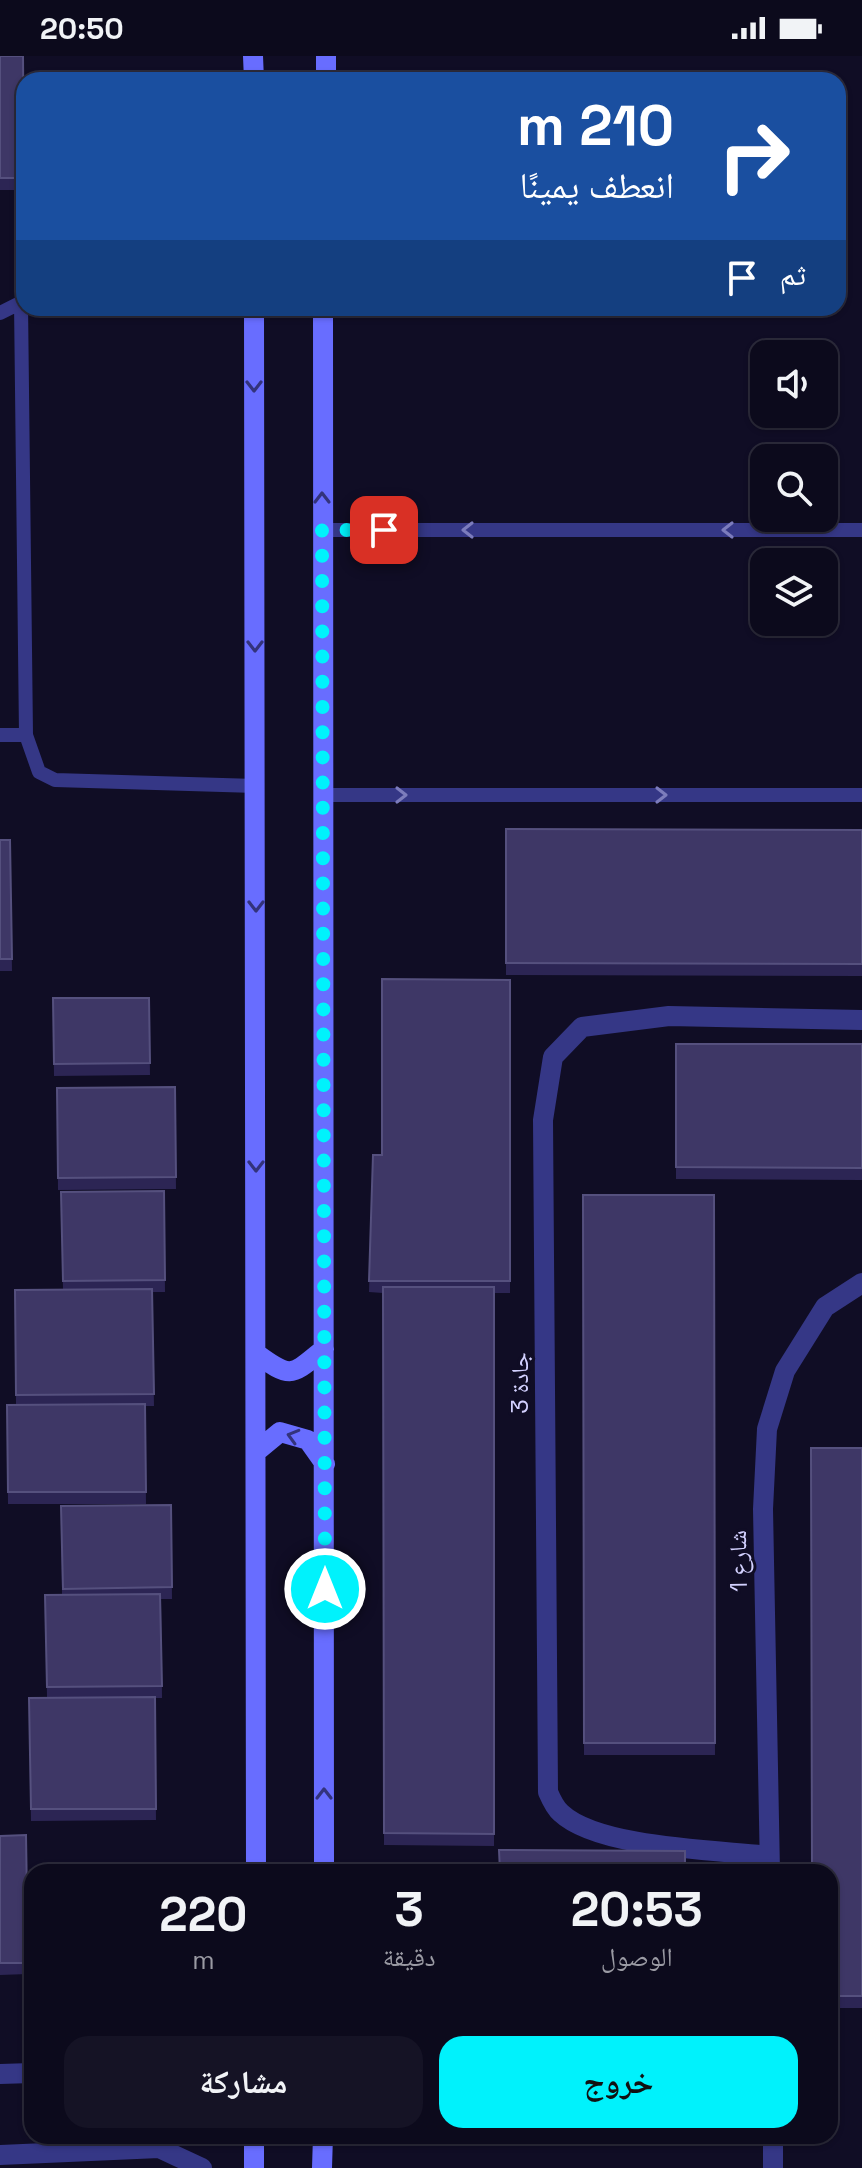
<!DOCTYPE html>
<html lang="ar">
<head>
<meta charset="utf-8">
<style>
  body { margin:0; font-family:"Space Grotesk","Noto Naskh Arabic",sans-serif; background:#151325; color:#f1f3f6; direction:rtl; height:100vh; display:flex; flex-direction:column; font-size:30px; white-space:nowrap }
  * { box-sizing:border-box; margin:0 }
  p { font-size:26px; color:#9a9aa3 }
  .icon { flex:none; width:44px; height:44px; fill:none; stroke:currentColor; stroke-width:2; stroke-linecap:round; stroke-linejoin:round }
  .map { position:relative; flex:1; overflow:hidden; direction:ltr }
  .side { position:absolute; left:24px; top:1808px; width:814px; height:280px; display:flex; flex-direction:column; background:#0c0a1c; border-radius:24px; box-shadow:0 2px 6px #0004,0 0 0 2px #2c2b3b; direction:rtl }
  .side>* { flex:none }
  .guide { position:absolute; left:16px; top:16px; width:830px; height:244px; border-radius:24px; box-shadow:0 2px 6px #0004,0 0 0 2px #2c2b3b; direction:rtl; background:#1a4fa0; color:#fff; overflow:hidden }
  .buttons { position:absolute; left:750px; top:284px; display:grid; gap:16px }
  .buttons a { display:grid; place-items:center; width:88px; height:88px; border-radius:16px; background:#0c0a1c; box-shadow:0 2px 6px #0004,0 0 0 2px #2c2b3b; font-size:40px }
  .pin { position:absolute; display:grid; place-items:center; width:68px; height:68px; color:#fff; margin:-34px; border-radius:16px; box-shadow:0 4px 12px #0006 }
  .me { position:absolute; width:88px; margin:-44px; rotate:0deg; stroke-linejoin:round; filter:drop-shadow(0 0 6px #0008) }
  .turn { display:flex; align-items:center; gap:28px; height:168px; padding:0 40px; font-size:36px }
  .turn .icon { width:104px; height:104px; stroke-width:2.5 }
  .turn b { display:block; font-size:56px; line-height:68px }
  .then { display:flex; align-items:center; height:76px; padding:0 40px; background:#0003; gap:16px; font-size:30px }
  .eta { display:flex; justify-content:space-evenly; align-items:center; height:136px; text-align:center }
  .eta b { font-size:48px; font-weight:700; line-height:56px }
  .cta { display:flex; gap:16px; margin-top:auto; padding:16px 40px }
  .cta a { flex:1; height:92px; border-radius:24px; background:#00f2fc; color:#111; font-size:32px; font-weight:700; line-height:92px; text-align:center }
  .cta a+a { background:#151325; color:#f1f3f6 }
  .status { display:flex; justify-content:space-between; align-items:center; height:56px; padding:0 40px; background:#0c0a1c; direction:ltr }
  .status svg { height:22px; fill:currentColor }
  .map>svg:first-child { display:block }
</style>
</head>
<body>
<div class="status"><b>20:50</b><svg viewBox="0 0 49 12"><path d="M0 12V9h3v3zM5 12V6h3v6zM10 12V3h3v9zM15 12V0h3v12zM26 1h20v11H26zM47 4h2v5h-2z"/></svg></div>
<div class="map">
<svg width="862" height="2112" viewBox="0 0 862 2112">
  <rect width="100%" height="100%" fill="#100d25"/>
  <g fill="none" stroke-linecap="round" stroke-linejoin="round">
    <path stroke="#353786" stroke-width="14" d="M21,247L26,679L39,716L55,724L256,730
      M0,257L24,245
      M322,474H862
      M0,679H26
      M323,739H862"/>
    <path stroke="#353786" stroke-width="20" d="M769,1800C717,1794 598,1792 561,1757C555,1752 551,1743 548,1736L543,1064L553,1001L582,971L669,960L862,964
      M770,1816L763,1453L767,1373L785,1315L825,1251L862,1227
      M0,2018L32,2017
      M773,2080V2112
      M0,2099L159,2092L202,2112"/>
    <path stroke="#686dff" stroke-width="20" d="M253,0L254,24
      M326,24V0
      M254,252L256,1816
      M323,252L324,1816
      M257,1298C292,1324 292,1319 324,1293
      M257,1395L280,1376L308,1384L325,1408
      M254,2112V2080
      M322,2112L323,2080"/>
  </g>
  <path fill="#2c2554" d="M0,0H23L24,134H0Z
    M506,773L862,774V920L506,919Z
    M0,784H10L12,915H0Z
    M510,924V1237H494V1790L384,1789L383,1237L369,1236L373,1099H382Z
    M53,942H149L150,1019L54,1020Z
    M676,988H862V1124L676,1123Z
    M175,1031L176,1133L58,1134L57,1032Z
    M164,1135L165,1236H152L154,1350H145L146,1448H8L7,1349H16L15,1234H63L61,1136Z
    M583,1139H714L715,1699H584Z
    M862,1392V1952H830V1816Z
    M171,1449L172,1543H161L162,1642H155L156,1764L31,1765L29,1642L47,1641L45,1539H62L61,1450Z
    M26,1779L28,1918L0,1919V1780Z"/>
  <path fill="#3e3766" stroke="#55507e" stroke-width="2" d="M0,0H23L24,122H0Z
    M506,773L862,774V908L506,907Z
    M0,784H10L12,903H0Z
    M382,923L510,924V1225H369L373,1099H382Z
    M53,942H149L150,1007L54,1008Z
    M676,988H862V1112L676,1111Z
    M175,1031L176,1121L58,1122L57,1032Z
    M164,1135L165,1224L63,1225L61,1136Z
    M583,1139H714L715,1687H584Z
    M383,1231H494V1778L384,1777Z
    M152,1233L154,1338L16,1339L15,1234Z
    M145,1348L146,1436H8L7,1349Z
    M811,1392H862V1940H830V1816H812Z
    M171,1449L172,1531L63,1533L61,1450Z
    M160,1538L162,1630L47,1631L45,1539Z
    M155,1641L156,1753H31L29,1642Z
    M26,1779L28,1907H0V1780Z
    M499,1794L685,1795V1816H500Z"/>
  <defs><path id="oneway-chevron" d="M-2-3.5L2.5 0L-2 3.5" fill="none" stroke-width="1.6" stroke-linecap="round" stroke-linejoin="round" transform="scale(2)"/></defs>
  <g stroke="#33337c">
    <use href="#oneway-chevron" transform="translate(254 330) rotate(90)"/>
    <use href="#oneway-chevron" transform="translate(322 442) rotate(-90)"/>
    <use href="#oneway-chevron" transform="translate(255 590) rotate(90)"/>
    <use href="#oneway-chevron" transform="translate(256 850) rotate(90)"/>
    <use href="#oneway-chevron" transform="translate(256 1110) rotate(90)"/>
    <use href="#oneway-chevron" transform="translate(293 1380) rotate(-164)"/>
    <use href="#oneway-chevron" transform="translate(324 1738) rotate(-90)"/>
  </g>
  <g stroke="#7c7cbc">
    <use href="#oneway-chevron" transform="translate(468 474) rotate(-180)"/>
    <use href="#oneway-chevron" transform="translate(728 474) rotate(-180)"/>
    <use href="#oneway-chevron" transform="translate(401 739)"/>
    <use href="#oneway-chevron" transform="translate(661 739)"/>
  </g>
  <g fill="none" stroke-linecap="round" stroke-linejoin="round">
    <path stroke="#00f2fc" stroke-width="14" stroke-dasharray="0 25.2" d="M325,1533L322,474H384"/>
  </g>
  <g text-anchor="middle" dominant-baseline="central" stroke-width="6" stroke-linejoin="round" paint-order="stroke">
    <g font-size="24" fill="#d3d1ff" stroke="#100d25">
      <text transform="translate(519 1327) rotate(-90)">جادة 3</text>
      <text transform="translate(738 1505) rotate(-91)">شارع 1</text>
    </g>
  </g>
</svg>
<div class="buttons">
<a><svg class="icon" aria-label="sound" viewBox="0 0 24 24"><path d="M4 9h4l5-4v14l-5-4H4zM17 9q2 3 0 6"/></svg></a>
<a><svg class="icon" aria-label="search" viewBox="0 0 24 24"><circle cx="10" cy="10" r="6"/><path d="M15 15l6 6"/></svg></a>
<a><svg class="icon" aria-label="layers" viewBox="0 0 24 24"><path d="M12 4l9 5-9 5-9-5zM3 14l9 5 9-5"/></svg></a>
</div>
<div class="pin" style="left:384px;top:474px;background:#d93025"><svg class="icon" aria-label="arrive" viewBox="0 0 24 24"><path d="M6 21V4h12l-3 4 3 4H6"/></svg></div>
<svg class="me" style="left:325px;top:1533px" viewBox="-20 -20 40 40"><circle r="17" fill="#00f2fc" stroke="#fff" stroke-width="3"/><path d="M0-11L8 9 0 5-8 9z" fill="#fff"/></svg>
<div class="guide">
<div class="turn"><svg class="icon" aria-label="right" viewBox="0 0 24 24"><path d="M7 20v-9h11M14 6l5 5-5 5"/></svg><div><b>210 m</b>انعطف يمينًا</div></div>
<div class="then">ثم<svg class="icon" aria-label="arrive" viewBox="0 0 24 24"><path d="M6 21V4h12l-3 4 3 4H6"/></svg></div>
</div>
<section class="side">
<div class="eta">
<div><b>20:53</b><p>الوصول</p></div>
<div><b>3</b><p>دقيقة</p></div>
<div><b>220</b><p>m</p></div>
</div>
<div class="cta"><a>خروج</a><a>مشاركة</a></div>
</section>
</div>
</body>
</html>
